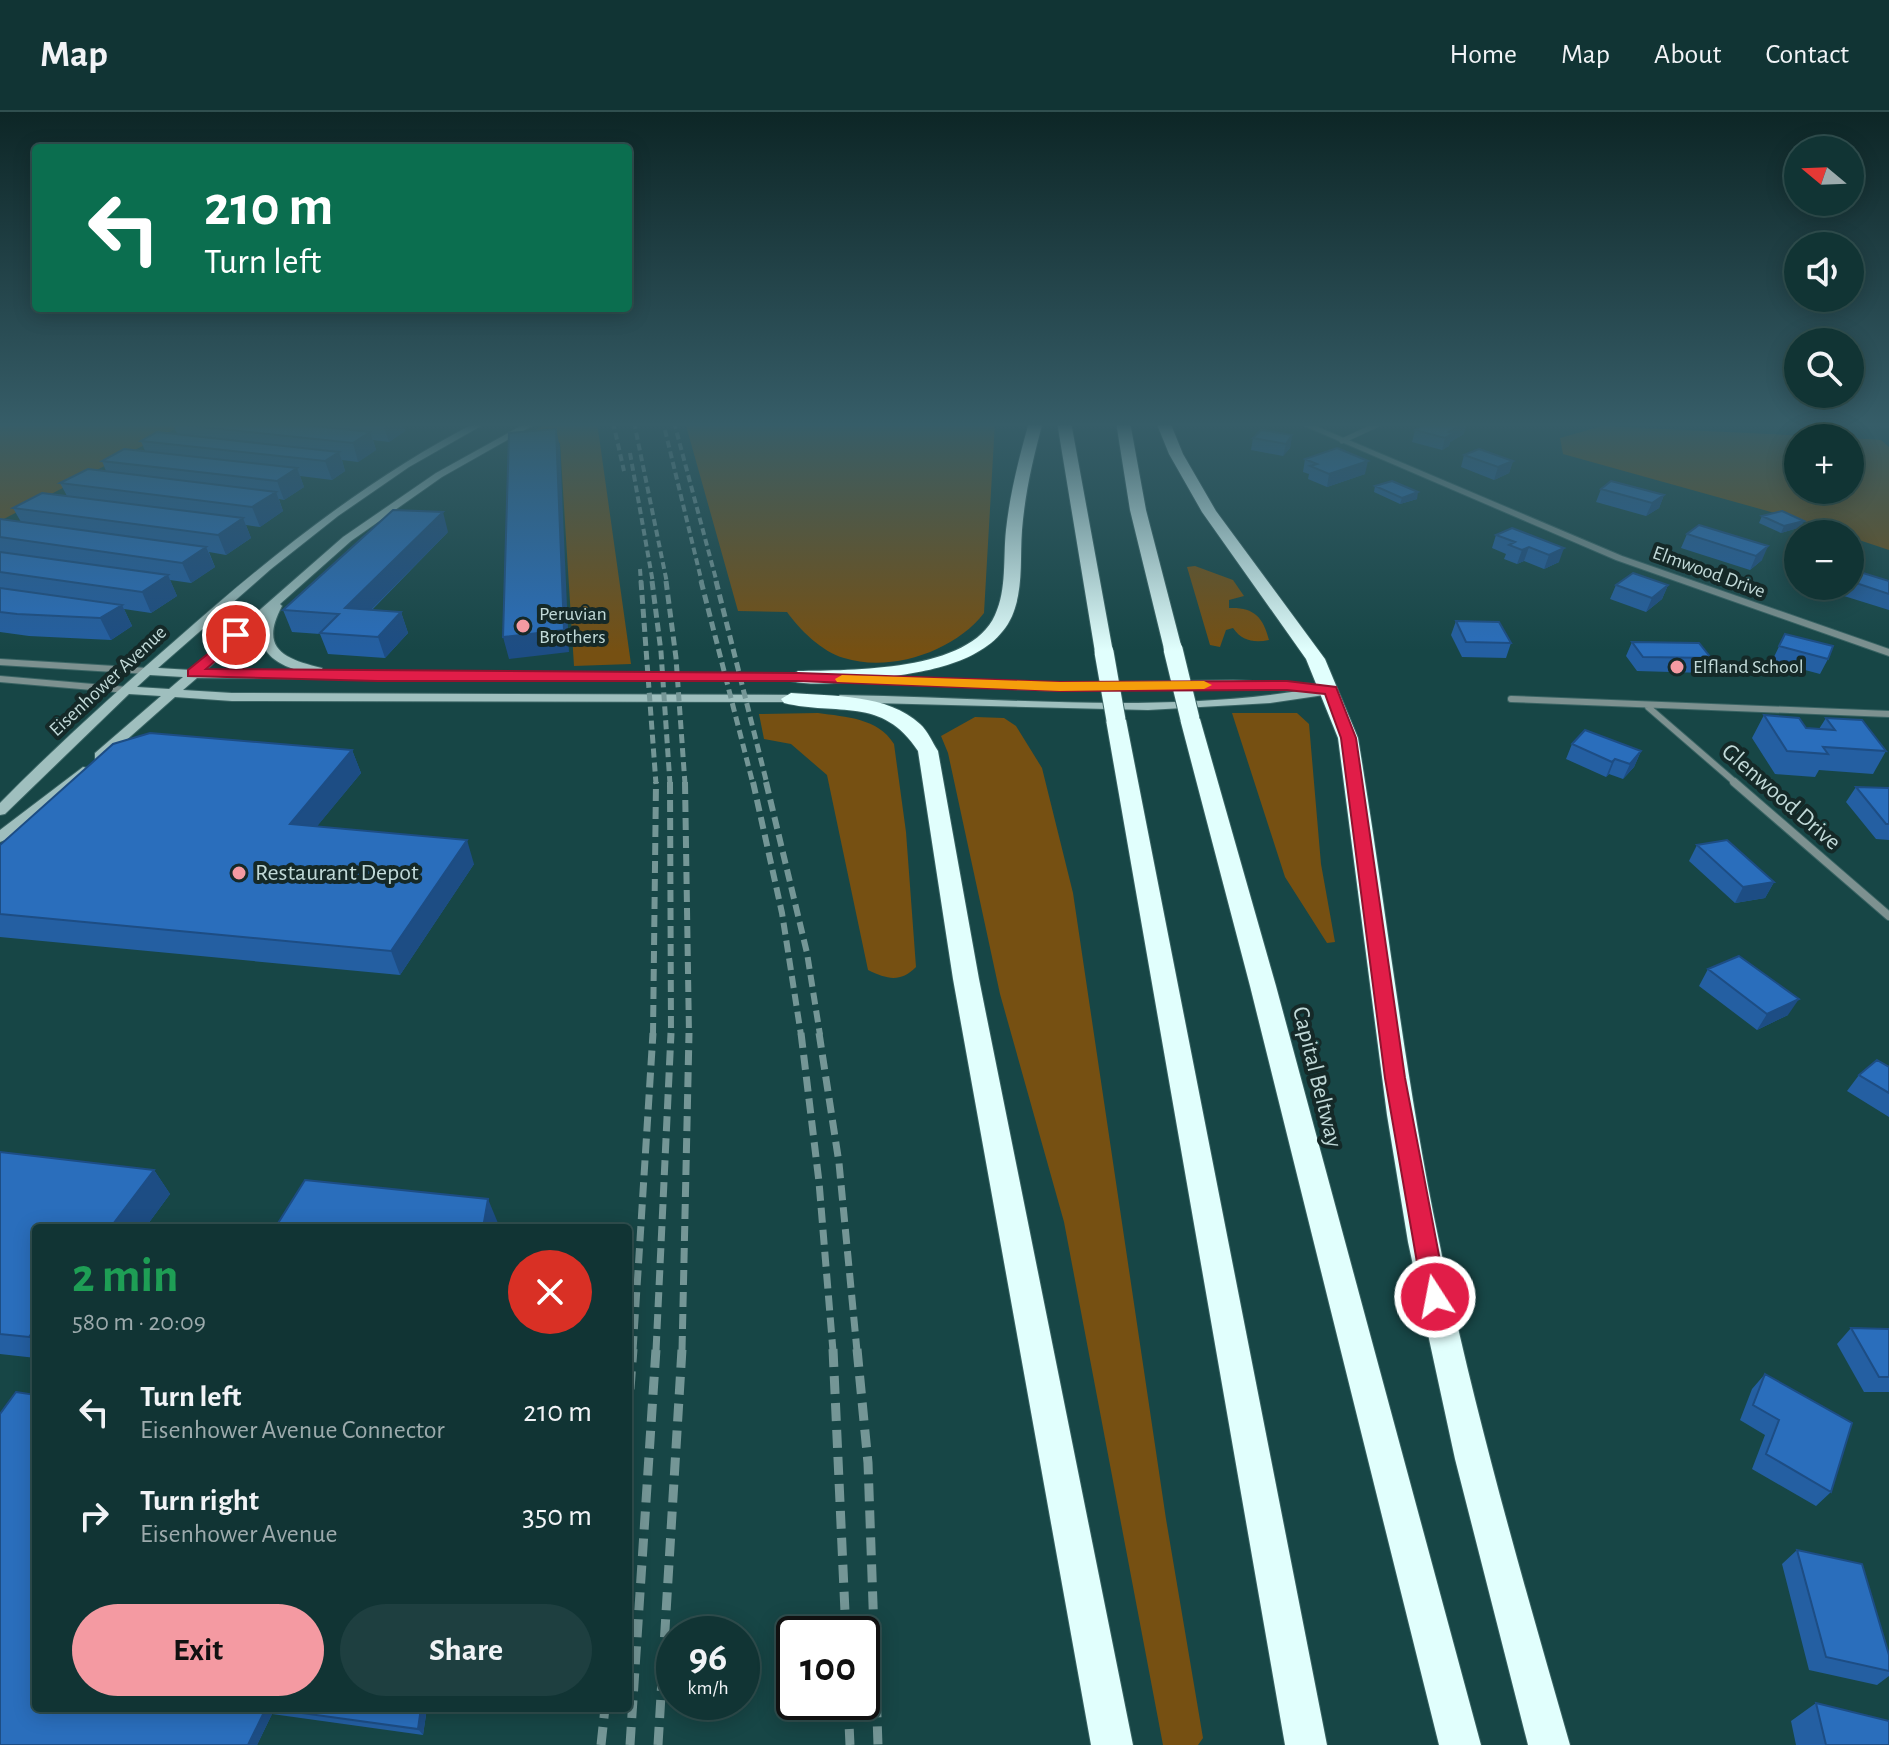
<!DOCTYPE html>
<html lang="en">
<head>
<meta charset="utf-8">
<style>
  body { margin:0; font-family:"Alegreya Sans",sans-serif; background:#1e3f40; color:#f1f3f6; height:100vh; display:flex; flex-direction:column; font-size:30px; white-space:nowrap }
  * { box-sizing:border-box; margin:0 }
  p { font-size:26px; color:#9caaac }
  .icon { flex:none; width:44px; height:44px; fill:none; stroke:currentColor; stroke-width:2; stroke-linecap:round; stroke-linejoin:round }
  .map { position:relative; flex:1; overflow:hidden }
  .details { position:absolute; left:32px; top:1112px; width:600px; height:488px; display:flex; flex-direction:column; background:#113434; border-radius:8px; box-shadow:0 4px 20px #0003,0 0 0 2px #304f4f }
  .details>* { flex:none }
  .banner { position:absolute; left:32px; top:32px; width:600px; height:168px; border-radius:8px; box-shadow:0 4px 20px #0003,0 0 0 2px #304f4f; background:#0b6e4f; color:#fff; overflow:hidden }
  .needle { width:52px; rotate:289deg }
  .buttons { position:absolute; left:1784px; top:24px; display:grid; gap:16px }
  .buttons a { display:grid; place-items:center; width:80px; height:80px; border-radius:50%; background:#113434; box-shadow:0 4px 20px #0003,0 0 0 2px #304f4f; font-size:40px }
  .speed { position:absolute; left:656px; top:1504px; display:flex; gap:16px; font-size:40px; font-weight:700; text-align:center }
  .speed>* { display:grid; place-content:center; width:104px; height:104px; border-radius:50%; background:#113434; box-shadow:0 4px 20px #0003,0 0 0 2px #304f4f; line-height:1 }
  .speed small { font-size:20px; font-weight:400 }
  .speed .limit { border:4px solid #111; border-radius:12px; background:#fff; color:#111 }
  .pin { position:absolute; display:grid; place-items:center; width:68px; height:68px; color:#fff; margin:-34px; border:4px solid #fff; border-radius:50%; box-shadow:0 2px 8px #0007 }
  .me { position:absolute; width:88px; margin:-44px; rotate:349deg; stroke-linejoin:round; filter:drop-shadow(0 0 6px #0008) }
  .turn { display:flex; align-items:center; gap:28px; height:168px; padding:0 40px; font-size:36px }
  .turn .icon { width:104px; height:104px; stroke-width:2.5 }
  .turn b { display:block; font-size:56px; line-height:68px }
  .round { display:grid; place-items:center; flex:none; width:84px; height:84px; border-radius:42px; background:#1e3f40 }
  .overview { display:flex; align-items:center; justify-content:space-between; height:136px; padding:0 40px }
  h1 { font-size:48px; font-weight:700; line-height:60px; color:#1e9e55 }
  .cta { display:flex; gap:16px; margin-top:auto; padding:16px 40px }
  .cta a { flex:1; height:92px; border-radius:48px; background:#f49aa2; color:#111; font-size:32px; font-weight:700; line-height:92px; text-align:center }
  .cta a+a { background:#1e3f40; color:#f1f3f6 }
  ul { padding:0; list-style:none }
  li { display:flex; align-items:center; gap:24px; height:104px; padding:0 40px }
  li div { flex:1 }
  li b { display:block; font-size:30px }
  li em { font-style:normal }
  header { display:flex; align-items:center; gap:48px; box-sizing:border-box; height:112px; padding:0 40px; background:#113434; border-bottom:2px solid #304f4f }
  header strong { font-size:38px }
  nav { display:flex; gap:44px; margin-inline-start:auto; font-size:28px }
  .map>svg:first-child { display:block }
</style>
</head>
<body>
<header>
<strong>Map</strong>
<nav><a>Home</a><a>Map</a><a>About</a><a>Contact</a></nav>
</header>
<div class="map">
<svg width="1889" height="1633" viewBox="0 0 1889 1633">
  <rect width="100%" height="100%" fill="#174646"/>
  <path fill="#765012" d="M0,310H188L0,409Z
    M551,310H597L631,552L574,554L560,331L532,320Z
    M685,310H995L984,501C955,539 891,561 844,546C822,540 799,517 787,500L738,499Z
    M1602,314L1850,326H1798V378H1850V326L1881,328L1889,335V438L1850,425V422L1563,342L1560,326Z
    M1195,454L1233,468L1244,484L1229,488V496C1253,495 1263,504 1269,528C1254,531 1242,529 1233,516L1226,518L1220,535L1210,533L1187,455Z
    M818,601C846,605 878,606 894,632L906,720L916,855C900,871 887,867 868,858L827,663L791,632L764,627L759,602Z
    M1232,601H1297L1309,612L1321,752L1335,830L1327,831L1285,765Z
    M975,605L1004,606L1016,614L1042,656L1073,781L1166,1407L1203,1626L1198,1633H1163L1064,1110L1000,882L948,641L941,624Z"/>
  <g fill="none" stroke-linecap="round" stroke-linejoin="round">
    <path stroke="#3c651c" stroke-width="5" d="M0,313L7,310"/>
    <defs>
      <path id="minor-far2" d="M1342,329L1383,310"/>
      <path id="minor-far1" d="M0,550L147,559
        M0,567L127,578
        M1511,587L1889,602
        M1648,595L1737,672"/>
      <path id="minor" d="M1734,670L1889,804"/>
      <path id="tertiary" d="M1295,310H1306L1622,444L1889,537V544L1616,448Z"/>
      <path id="secondary" d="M477,310H488L409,355L338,404L271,457L158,556L191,558L343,425L436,361L528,310H539L442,365L351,429L280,492L282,494C259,537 284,547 322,556L323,561L810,562L816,566L814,569L197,566L183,578L232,581L801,583L807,587L806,590L232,589L175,585L105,647H95V641L161,584L129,582L5,702L0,703V691C57,633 117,579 178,526C271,444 366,367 477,310ZM264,506C253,541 278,554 307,561L205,559ZM150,563L183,565L169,577L137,575Z
        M845,563L1060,571L1233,568L1314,572L1320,576L1331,574L1337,578L1331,582L1270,591L1148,598L835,590L834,587L840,583C992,585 1148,602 1299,579L1233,576L1060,579L841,570V564Z
        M83,655L88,656L90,659L88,662L5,728L0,730V718Z"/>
      <path id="motorway" d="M1029,310H1043C1033,346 1025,381 1022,418C1020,444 1023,471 1015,496C1001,543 943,557 901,563C870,567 821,576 791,569L789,565L798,559C851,558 970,560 995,503C1007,477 1003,446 1006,418C1010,381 1019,346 1029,310Z
        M1057,310H1071L1113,540L1104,545L1095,540Z
        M1116,310H1130L1146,398L1182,537L1179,541L1173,542L1164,537L1130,398Z
        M1156,310H1170L1183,342L1216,399L1325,547L1358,626C1386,793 1404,962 1439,1129C1474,1299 1522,1466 1570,1633H1528L1455,1347L1408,1130L1387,1003L1338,626L1306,547L1202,400L1169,342Z
        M791,581C832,584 888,582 920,612C928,619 932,630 938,639L979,867L1133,1633H1091L953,867L918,639C883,584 837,604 784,591L781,587Z
        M1190,601L1200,607L1276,874L1481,1633H1439L1250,874L1180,607Z
        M1116,602L1126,608L1327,1633H1285L1106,608Z"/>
    </defs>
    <use href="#minor-far2" stroke="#396363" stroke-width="6"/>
    <use href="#minor-far1" stroke="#396363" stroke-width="8"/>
    <use href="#minor" stroke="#396363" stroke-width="10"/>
    <use href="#tertiary" stroke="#396363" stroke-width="2"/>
    <use href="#secondary" stroke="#396363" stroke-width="2"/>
    <use href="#motorway" stroke="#396363" stroke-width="2"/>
    <use href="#minor-far2" stroke="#7d9190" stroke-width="5"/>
    <use href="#minor-far1" stroke="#7d9190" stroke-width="6"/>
    <use href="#minor" stroke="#7d9190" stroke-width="8"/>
    <use href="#tertiary" fill="#7d9190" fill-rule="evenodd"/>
    <use href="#secondary" fill="#9fbfbe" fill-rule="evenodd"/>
    <use href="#motorway" fill="#e1fffd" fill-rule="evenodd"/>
    <path stroke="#749696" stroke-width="4" stroke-dasharray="7 4" stroke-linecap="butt" d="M613,310L624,359
      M634,310L667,471
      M674,310L717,471
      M665,318L702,471
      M630,341L653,471
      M640,457L641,471"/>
    <path stroke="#749696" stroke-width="5" stroke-dasharray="9 5" stroke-linecap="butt" d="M641,469L656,672
      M652,469L661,540L670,672
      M666,469L676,546L685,672
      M701,469L753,672
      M716,469L767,672"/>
    <path stroke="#749696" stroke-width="6" stroke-dasharray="12 6" stroke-linecap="butt" d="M670,670L671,923
      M685,670L689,923
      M753,670L782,801L801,923
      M766,670L807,841L820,923
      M653,923L656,670"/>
    <path stroke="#749696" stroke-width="7" stroke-dasharray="15 7" stroke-linecap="butt" d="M801,921L819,1070L833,1239
      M819,921L839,1051L857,1239
      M633,1239L653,921
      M656,1239L671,921
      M682,1239L689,921"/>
    <path stroke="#749696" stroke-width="9" stroke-dasharray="18 9" stroke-linecap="butt" d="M833,1237L846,1522
      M857,1237L868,1351L878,1633
      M628,1304L633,1237
      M848,1590L850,1633
      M601,1633L605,1596
      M630,1633L656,1237
      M658,1633L682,1237"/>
    <defs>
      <path id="motorway-bridge" d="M1173,537L1190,607
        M1104,540L1116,608"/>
    </defs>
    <use href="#motorway-bridge" stroke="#396363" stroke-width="21" stroke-linecap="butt"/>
    <use href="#motorway-bridge" stroke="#e1fffd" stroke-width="19"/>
  </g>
  <path fill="#245fa2" d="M176,310H402L405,319L389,330L373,328L376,338L358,350L342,348L345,359L332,368L300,364L304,375L284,388L279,387L283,399L260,415L246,413L251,426L226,443L209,440L215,455L191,471L170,468L177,484L151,501L124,497L132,514L111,528L29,524L0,520V407L21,410L13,396L67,384L60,371L106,359L102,349L145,339L141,329L177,322L173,312Z
    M1794,310H1826L1824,313Z
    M1876,310H1889V316L1880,315Z
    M1415,318L1464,322L1450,330L1449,334L1442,338L1412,330Z
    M1292,323L1290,336L1283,344L1251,338L1253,326Z
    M1464,343L1513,349L1509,361L1494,368L1461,355Z
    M1305,347L1365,362L1327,375L1308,367L1309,362L1303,360Z
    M1375,374L1417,387L1400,392L1374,380Z
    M1601,377L1664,383L1659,396L1646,404L1596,390Z
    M1762,404L1801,415L1781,421L1759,411Z
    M1699,413L1762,448L1750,458L1681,436L1687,422Z
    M1512,416L1559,450L1544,457L1524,449L1517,452L1504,447L1506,442L1492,436L1496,423Z
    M448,420L372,498L401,500L408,521L385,546L328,542L320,522L292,520L283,498Z
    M1850,457L1889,469V498L1815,475L1850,474Z
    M1616,473H1668L1662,487L1646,500L1610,487Z
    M1456,509L1511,531L1506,546L1462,545L1451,523Z
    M1785,522L1828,547L1820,562L1772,549Z
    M1632,530L1711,546L1704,561L1637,559L1626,544Z
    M1764,603L1806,616L1819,617L1826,606L1886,639L1873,662L1819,658L1815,665L1775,662L1752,626Z
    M1572,632L1641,639L1634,655L1623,667L1609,662L1606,665L1566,647Z
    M352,638L361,661L317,714L474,752L400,863L0,825V733Z
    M1856,675L1889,676V728L1876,727L1846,690Z
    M1697,733L1774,770L1765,786L1735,791L1689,749Z
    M1708,857L1788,903L1757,918L1699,874Z
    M1889,955V1005L1847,979L1859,963Z
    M0,1040L154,1058L170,1082L145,1116H36V1246L0,1242Z
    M1851,1216L1889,1217V1280H1864L1837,1232Z
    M1765,1262L1831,1380L1816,1394L1752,1357L1765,1323L1740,1308L1752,1277Z
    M1797,1438L1889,1543V1564L1877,1573L1809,1558L1782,1452Z
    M1816,1591L1889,1633H1796L1791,1609Z
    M36,1596H427L423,1623L272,1602L257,1633H0Z"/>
  <path fill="#1d4d84" d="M386,310H402L405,319L389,330L383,312Z
    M1467,310L1464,322L1450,330L1449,334L1442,338L1445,326L1449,320Z
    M1506,310H1527L1506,313Z
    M556,317L560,335L569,540L509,547L503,525Z
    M370,320L376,338L358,350L353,331Z
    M1292,323L1290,336L1283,344L1286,332Z
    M339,340L345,359L332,368L325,349Z
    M1368,349L1365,362L1327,375L1329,362Z
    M1513,349L1509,361L1494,368L1498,355Z
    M297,356L304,375L284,388L277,369Z
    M276,380L283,399L260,415L252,395Z
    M1418,380L1417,387L1400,392L1402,386Z
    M1664,383L1659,396L1646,404L1652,391Z
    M443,400L448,420L352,517L345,496Z
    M243,406L251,426L226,443L218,423Z
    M1804,409L1801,415L1781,421L1784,414Z
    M1768,434L1762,448L1750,458L1756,444Z
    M206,435L215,455L191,471L182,451Z
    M1529,435L1524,449L1517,452L1522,438Z
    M1564,436L1559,450L1544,457L1549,443Z
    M168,463L177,484L151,501L142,480Z
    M1668,473L1662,487L1646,500L1652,486Z
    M122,493L132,514L111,528L100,506Z
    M401,500L408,521L385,546L378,525Z
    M352,638L361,661L300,735L290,712Z
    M1641,639L1634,655L1623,667L1630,652Z
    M1615,647L1609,662L1606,665L1612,650Z
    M467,728L474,752L400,863L391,839Z
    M1774,770L1765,786L1735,791L1743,775Z
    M1799,887L1788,903L1757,918L1767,902Z
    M154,1058L170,1082L145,1116H110Z
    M488,1087L500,1116H483Z
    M36,1215V1233L29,1225Z
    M266,1596L272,1602L257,1633H248Z
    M421,1596H427L423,1623L418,1617Z"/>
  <path fill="#2a6ebc" stroke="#1d4d84" stroke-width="2" d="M176,310H278L370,320L353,331L173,312Z
    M1428,310H1467L1449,320L1453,321L1445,326L1415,318Z
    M556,317L564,518L503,525L509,321Z
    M1261,318L1292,323L1286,332L1253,326Z
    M157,320L339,340L325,349L141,329Z
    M1337,336L1368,349L1329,362L1310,354L1317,352L1305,347Z
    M124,337L297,356L277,369L102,349Z
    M1479,337L1513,349L1498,355L1464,343Z
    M88,357L276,380L252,395L60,371Z
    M1392,369L1418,380L1402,386L1375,374Z
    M1611,369L1664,383L1652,391L1601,377Z
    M42,381L243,406L218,423L13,396Z
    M393,398L443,400L345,496L401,500L378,525L320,521L339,502L283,498Z
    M1782,399L1804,409L1784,414L1762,404Z
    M0,407L206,435L182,451L0,425Z
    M1699,413L1768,434L1756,444L1687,422Z
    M1512,416L1564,436L1549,443L1529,435L1522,438L1509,433L1515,430L1496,423Z
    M0,440L168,463L142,480L0,460Z
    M1850,457L1889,469V482L1850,469Z
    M1633,461L1668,473L1652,486L1616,473Z
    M0,476L122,493L100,506L17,502L0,500Z
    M1456,509L1499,510L1511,531L1466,530Z
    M1785,522L1833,534L1828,547L1779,534Z
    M1632,530L1699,531L1711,546L1643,545Z
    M1764,603L1799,606L1806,616L1835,618L1826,606L1862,608L1886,639L1823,635L1828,642L1787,639Z
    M1585,618L1641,639L1630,652L1615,647L1612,650L1572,632Z
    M150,621L352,638L290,712L467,728L391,839L0,802V733L113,632Z
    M1856,675L1889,676V712H1886Z
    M1727,728L1774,770L1743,775L1697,733Z
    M1739,844L1799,887L1767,902L1708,857Z
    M1877,948L1889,955V981L1859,963Z
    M0,1040L154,1058L110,1116H36V1215L29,1225L0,1222Z
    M305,1068L488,1087L483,1116H275Z
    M1851,1216L1889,1217V1265H1879Z
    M1765,1262L1852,1311L1831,1380L1766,1342L1779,1308L1753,1293Z
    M16,1280L36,1283V1596H421L418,1617L266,1596L248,1633H0V1302Z
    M1797,1438L1862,1452L1889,1543V1559L1826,1545Z
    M1816,1591L1889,1609V1633H1826Z"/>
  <linearGradient id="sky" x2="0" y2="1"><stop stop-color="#0d2626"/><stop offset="0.58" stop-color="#365d68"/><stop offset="1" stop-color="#365d68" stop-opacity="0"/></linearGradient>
  <rect width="1889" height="539" fill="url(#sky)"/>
  <path fill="#e11d48" stroke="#92132f" stroke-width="2" d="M236,519L243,523L241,526L206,557L798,561L1060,570L1287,569L1336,575L1356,626L1405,966L1447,1185L1443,1192L1435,1195L1426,1192L1423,1185L1385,966L1341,626L1325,582L1287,578L1060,579L798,569H377L188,564V558Z"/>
  <path fill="#f59e0b" d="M842,563L1060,570L1204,569L1212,573L1204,577L1060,579L837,570L835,567Z"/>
  <g fill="#f49aa2" stroke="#152928" stroke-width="3">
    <circle cx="523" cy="514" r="8"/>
    <circle cx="1677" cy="555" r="8"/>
    <circle cx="239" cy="761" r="8"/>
  </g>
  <g text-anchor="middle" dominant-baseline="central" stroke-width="8" stroke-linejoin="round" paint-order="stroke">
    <g font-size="20" fill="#c1d9d8" stroke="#152928">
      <text transform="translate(1709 460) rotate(20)">Elmwood Drive</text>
      <text transform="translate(108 569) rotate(-43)">Eisenhower Avenue</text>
    </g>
    <g font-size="20" fill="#c1d9d8" stroke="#152928" text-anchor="start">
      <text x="539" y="502">Peruvian<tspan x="539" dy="23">Brothers</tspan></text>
      <text x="1693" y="555">Elfland School</text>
    </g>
    <g font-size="24" fill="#c1d9d8" stroke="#152928">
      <text transform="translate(1781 685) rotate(41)">Glenwood Drive</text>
      <text transform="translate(1317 965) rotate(76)">Capital Beltway</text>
    </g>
    <g font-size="24" fill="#c1d9d8" stroke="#152928" text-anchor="start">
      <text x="255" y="761">Restaurant Depot</text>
    </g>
  </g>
</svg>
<div class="buttons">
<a><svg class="needle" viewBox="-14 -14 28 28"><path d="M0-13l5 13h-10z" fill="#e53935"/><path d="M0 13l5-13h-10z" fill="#9caaac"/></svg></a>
<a><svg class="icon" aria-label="sound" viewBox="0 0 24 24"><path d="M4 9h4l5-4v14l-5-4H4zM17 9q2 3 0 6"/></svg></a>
<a><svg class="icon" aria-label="search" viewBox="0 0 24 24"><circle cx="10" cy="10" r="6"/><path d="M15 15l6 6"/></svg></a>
<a>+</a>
<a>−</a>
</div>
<div class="speed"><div>96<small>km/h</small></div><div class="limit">100</div></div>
<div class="pin" style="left:236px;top:523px;background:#d93025"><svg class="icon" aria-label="arrive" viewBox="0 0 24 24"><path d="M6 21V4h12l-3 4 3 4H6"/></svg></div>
<svg class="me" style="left:1435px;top:1185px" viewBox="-20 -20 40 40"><circle r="17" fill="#e11d48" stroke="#fff" stroke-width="3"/><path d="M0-11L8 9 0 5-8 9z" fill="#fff"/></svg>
<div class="banner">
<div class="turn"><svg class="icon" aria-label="left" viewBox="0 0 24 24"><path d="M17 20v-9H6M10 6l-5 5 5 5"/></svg><div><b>210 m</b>Turn left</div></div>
</div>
<section class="details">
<div class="overview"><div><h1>2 min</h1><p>580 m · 20:09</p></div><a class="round" style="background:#d93025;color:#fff"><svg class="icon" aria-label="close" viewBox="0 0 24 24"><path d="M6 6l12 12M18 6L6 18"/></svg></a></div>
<ul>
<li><svg class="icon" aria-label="left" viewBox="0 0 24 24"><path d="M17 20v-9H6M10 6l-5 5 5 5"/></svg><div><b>Turn left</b><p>Eisenhower Avenue Connector</p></div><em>210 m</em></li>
<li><svg class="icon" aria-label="right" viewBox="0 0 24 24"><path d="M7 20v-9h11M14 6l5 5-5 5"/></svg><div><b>Turn right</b><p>Eisenhower Avenue</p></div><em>350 m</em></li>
</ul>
<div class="cta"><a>Exit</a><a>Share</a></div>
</section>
</div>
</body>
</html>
